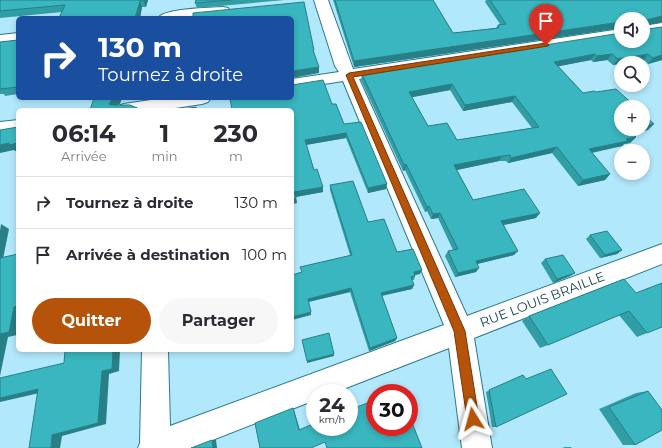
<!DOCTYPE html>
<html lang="fr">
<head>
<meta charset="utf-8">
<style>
  body { margin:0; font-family:Montserrat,sans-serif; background:#f7f7f7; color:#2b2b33; height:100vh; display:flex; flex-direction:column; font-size:15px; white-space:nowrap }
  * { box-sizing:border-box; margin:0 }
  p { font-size:13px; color:#7c7c81 }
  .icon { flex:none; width:22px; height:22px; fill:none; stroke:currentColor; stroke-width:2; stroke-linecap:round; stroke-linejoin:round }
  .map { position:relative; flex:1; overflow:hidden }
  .drawer { position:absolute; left:16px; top:108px; width:278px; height:244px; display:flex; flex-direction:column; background:#fff; border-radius:6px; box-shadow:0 2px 6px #0003 }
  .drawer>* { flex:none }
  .banner { position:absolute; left:16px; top:16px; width:278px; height:84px; border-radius:6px; box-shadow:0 2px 6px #0003; background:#1a4fa0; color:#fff; overflow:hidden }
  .tools { position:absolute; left:614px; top:12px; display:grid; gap:8px }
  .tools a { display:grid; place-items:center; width:36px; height:36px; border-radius:50%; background:#fff; box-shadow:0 2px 6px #0003; font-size:20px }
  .speed { position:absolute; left:306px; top:384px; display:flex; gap:8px; font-size:20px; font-weight:700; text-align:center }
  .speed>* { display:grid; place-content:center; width:52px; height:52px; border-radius:50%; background:#fff; box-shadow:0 2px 6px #0003; line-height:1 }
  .speed small { font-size:10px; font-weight:400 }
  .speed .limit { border:6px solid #d22; background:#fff; color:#111 }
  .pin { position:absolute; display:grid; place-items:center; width:34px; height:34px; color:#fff; margin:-41px -17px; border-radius:50% 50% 50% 0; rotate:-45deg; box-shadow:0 0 4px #0007 }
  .pin .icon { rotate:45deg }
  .me { position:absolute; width:44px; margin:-22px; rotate:352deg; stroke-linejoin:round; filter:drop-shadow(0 0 3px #0008) }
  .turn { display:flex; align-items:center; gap:14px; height:84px; padding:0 16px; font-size:18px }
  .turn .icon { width:52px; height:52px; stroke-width:2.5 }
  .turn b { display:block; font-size:28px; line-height:34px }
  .eta { display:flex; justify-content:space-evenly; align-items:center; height:68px; text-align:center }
  .eta b { font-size:24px; font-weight:700; line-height:28px }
  .cta { display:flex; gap:8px; margin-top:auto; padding:8px 16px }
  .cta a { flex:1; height:46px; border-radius:24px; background:#b45309; color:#fff; font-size:16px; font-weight:700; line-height:46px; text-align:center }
  .cta a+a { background:#f7f7f7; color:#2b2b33 }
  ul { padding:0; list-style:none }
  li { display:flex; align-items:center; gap:12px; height:52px; padding:0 16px; border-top:1px solid #e1e1e2 }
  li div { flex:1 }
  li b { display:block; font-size:15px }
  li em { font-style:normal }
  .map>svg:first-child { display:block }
</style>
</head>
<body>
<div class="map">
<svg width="662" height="448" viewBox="0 0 662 448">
  <rect width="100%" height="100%" fill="#b2e8fc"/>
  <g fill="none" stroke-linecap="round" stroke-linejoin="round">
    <defs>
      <path id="street" d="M314,0H328L353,69L621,29V37L359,79L467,316L662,244V264L474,338L492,448H462L449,348L333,393H315V400L192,448H138L140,443L142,350H168L170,426L444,325L343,81L292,89V79L339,72L335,66Z
        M223,7L228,8L230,11L228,14L193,18H158C165,8 210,8 223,7Z
        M662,23V31L643,34V26Z
        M18,33V41L0,43V35Z
        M164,98H211L208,102L202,104L162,110H115L118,106L124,104Z
        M18,120V132L0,136V122Z"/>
    </defs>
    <use href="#street" stroke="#2b7890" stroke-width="2"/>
    <use href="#street" fill="#fff" fill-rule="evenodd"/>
  </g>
  <path fill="#319da4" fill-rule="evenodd" d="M0,0H148L146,7H142L140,18H59L62,12L0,18Z
    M196,0H285L197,8L195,3Z
    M333,0H433L453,33L496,28L498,25L500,24L485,2L486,0H662V22L646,25V28L648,29L662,27V60L648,64L644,60L626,63H621L613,65L607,60L593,62L591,60L558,66L583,93L596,92L648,130L632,133L636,137L630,143L624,144L622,146L592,153L610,174L605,180L578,186L552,153L508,163L506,161H499L457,170L473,200L536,218L504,225L514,255L477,264L476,272L455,277L445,256L448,251L453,250L438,218L431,219L427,211L425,212L405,170L403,171L361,80L362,74L621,41L643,19H621V28L354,67ZM450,90L463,111L512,102L532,128L457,140L428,126L412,97Z
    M18,40V94L5,96L4,94H0V42Z
    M332,104L344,124L386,189L368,193L346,138L306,145L314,170L323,192L296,197L297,203L292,204V110Z
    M330,185L368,222L397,252L420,274L415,275V276L414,280H412L414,285L412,289L382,296L397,338L395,341L369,351L350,292L308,302L311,315L301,272L350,255L330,190Z
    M590,235L622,250L617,254L600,258L586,239Z
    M545,259L575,273L570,276L553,283L541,263Z
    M624,279L647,333L637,337L619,315L540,348L522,321L529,316Z
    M523,375L496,427H492L486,392Z
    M648,391L635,445H623L599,409L636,393Z
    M565,447H571L572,448H562Z"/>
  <path fill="#287f86" d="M143,0H148L146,7Z
    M140,1L142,7L140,18H135Z
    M662,16V22L643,26L646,20Z
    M621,22V28L354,67V61Z
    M595,54L591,60L550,68L554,62Z
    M612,54L607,60L593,62L597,56Z
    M648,54L644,60L626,63H621V64L613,65L618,59Z
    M662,55V60L648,64L653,58Z
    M319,67V73L292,78V71Z
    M452,84L450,90L408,98L409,92Z
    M515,96L512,102L463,111L465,105Z
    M113,98H122L120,104L117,105L113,110L109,104Z
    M654,124L648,130L623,135L628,129H643V126Z
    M346,133V138L305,145V140Z
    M636,137L630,143L624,144L622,146L584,154L589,149Z
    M9,143H18V151H15L14,150L0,153V145Z
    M557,147L552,153L508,163L511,158Z
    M502,156L499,161L452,171L454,165Z
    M406,164L405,170L403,171L404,165Z
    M610,174L605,180L578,186L583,180Z
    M387,184L386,189L368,193V188Z
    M323,187V192L295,197L294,192Z
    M296,198L297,203L292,204V199Z
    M429,206L427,211L425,212L427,207Z
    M440,213L438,218L431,219L433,214Z
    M540,213L536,218L498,226L501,221Z
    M1,224L9,229L2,264L0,262V231Z
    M622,250L617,254L600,258L605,255Z
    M518,251L514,255L473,265L476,261Z
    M479,268L476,272L455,277L458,273Z
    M422,270L420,274L412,275L414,272Z
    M575,273L570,276L553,283L557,279Z
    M414,285L412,289L379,296L381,293Z
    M351,288L350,292L308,302V299Z
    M18,303L17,335L8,337L0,376V334L14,307Z
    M629,311L619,315L540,348L548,345Z
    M311,312V315L292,320V317Z
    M397,338L395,341L369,351L370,348Z
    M113,350H120L119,371L109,374L106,424L62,436L60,448H51L52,435L102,371Z
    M334,354V356L307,363V361Z
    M38,389L48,391L0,402V398Z
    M293,408L294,410L300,430H299Z
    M212,440H216L217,448H213Z"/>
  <path fill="#39b6bf" stroke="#287f86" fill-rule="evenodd" d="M0,0H143L140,1L135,18H59L65,5L0,11Z
    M196,0H231L195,3Z
    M335,0H433L453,33L499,28L498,25L506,24L490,0H662V16L646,20V28L648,29L662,27V55L653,58L648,54L618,59L612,54L597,56L595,54L554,62L583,93L594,91L596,92L616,89L636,107H621V129H630H628L636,137L626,139L628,141L589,149L610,174L583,180L557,147L511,158L510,155L502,156L454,165L473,200L524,189L540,213L501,221L518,251L476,261L479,268L458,273L448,251L458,249L440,213L433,214L429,206L427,207L406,164L404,165L362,74L621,33V41H643V19H621V22L354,61ZM452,84L465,105L515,96L539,127L457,140L447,123L428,126L409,92Z
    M304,2L314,50H313L319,67L292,71V18H193V13Z
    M18,40V87L0,89V42Z
    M323,80L332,104H336L344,124L361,122L387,184L368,188L346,133L305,140L314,170L317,169L323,187L294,192L296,198L292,199V110H232L230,98H292V85Z
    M94,98H114H113L109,104L111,105H130L142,110H90Z
    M196,107V110H177Z
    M643,114L654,124L643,126Z
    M18,127V143L9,145V143L0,145V130Z
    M353,181L368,222L384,219L397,252L413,249L422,270L414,272L415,276L411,277L414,285L381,293L397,338L370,348L351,288L308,299L311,312L292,317V275L302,272L300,267L352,255L330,185Z
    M607,231L622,250L605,255L590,235Z
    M18,254V303L17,306L14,307L9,332L0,334V258Z
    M563,255L575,273L557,279L545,259Z
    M624,279L636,293L662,283V327L647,333L629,311L548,345L529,316Z
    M329,333L334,354L307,361L302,340Z
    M65,350H113L112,369L102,371L98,423L52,435L51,448H29L38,389L0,398V378L64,363Z
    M551,369L567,394L496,427L489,390L523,375L526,379Z
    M399,390L400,393H393Z
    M648,391L662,410V430L635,445L609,407Z
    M375,400V427H409V415L422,448H327L325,442L311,448H260L255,423L293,408L299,430L315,423V427H349V410Z
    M212,440L213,448H191Z"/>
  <path fill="#b45309" stroke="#753606" d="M546,43L549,45L548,46L353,77L465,331L479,419L477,423L473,425L468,423L467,419L454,331L346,75L349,73Z"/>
  <g text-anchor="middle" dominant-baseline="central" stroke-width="3.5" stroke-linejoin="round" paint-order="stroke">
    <g font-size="13" fill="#103b48" stroke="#fff">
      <text transform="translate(542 299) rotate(-21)">RUE LOUIS BRAILLE</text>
    </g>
  </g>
</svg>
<div class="tools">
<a><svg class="icon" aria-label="sound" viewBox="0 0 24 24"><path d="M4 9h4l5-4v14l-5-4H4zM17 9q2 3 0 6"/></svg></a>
<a><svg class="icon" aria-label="search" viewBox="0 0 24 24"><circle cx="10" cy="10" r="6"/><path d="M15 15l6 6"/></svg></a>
<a>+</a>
<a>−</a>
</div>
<div class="speed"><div>24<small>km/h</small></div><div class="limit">30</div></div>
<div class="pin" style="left:546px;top:45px;background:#d93025"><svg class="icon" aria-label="arrive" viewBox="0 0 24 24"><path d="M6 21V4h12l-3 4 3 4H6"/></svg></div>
<svg class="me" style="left:473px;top:419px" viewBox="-20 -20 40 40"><path d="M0-17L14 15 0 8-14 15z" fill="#b45309" stroke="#fff" stroke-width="4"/></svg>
<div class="banner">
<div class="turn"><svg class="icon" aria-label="right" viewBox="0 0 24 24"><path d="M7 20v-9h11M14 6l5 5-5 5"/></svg><div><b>130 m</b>Tournez à droite</div></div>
</div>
<section class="drawer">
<div class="eta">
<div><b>06:14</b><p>Arrivée</p></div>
<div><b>1</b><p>min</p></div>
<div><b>230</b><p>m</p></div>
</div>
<ul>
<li><svg class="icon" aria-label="right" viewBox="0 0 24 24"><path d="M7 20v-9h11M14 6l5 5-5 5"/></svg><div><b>Tournez à droite</b></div><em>130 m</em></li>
<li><svg class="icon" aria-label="arrive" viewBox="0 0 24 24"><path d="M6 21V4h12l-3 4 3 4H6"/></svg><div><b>Arrivée à destination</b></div><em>100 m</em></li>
</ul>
<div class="cta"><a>Quitter</a><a>Partager</a></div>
</section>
</div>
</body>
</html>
